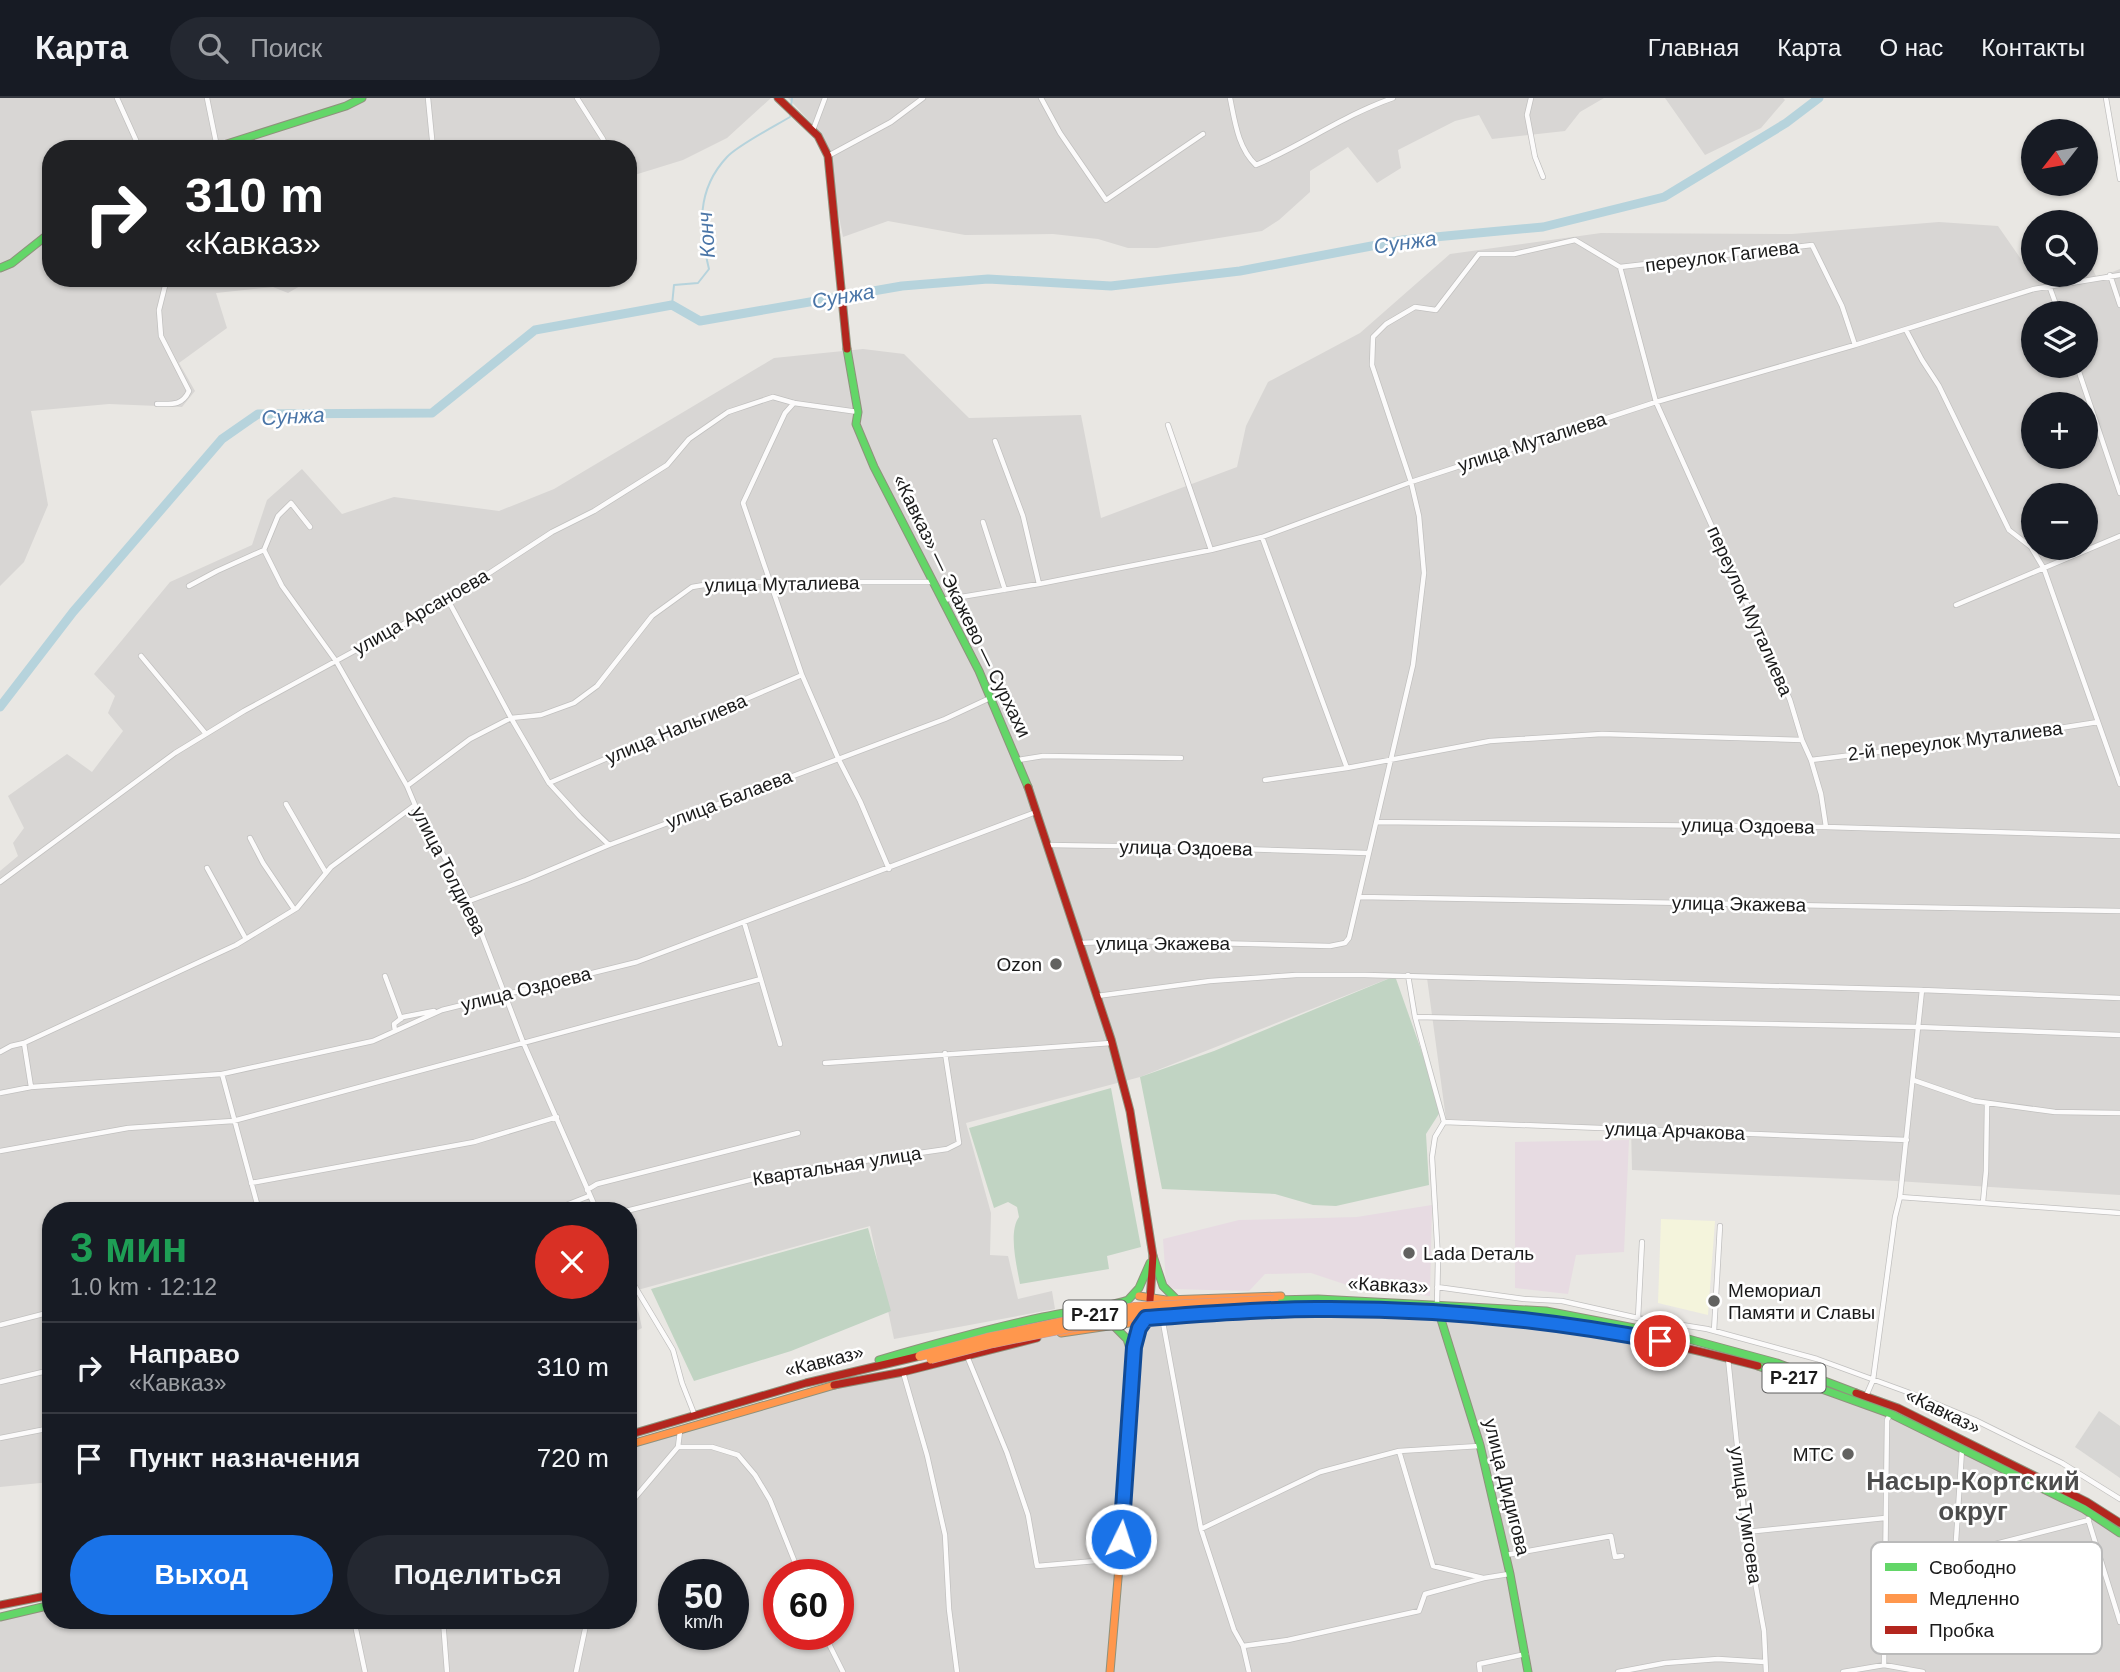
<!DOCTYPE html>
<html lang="ru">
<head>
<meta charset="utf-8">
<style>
  body { margin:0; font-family:Arial,sans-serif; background:#242831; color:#f1f3f6; height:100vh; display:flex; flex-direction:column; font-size:26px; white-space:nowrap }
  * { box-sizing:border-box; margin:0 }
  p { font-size:23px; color:#9ea1a6 }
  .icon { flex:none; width:38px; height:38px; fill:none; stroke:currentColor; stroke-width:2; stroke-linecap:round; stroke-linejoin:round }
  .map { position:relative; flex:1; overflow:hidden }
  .details { position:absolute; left:42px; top:1104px; width:595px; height:427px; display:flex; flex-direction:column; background:#171b24; border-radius:28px; box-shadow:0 2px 5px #0004 }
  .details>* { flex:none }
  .guide { position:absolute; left:42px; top:42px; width:595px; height:147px; border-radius:28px; box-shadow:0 2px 5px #0004; background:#202124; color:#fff; overflow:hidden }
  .needle { width:46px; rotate:239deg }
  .fabs { position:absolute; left:2021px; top:21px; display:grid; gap:14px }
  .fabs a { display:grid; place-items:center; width:77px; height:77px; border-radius:50%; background:#171b24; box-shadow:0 2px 5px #0004; font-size:35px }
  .speed { position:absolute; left:658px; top:1461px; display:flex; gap:14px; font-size:35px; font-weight:700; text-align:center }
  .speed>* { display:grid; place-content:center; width:91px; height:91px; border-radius:50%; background:#171b24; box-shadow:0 2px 5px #0004; line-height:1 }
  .speed small { font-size:18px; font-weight:400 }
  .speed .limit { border:10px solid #d22; background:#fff; color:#111 }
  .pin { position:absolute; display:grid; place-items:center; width:60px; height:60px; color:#fff; margin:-30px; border:4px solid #fff; border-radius:50%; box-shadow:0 2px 7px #0007 }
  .me { position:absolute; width:77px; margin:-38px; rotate:4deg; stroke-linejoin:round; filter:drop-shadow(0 0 5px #0008) }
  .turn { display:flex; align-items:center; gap:24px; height:147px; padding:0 28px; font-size:32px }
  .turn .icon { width:91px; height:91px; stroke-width:2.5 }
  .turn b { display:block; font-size:49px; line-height:60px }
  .round { display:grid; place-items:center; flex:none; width:74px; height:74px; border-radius:37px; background:#242831 }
  .headline { display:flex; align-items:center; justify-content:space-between; height:119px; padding:0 28px }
  h1 { font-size:42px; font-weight:600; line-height:52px; color:#1e9e55 }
  .primary-button { display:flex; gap:14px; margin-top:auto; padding:14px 28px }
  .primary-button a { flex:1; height:80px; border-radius:42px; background:#1a73e8; color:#fff; font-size:28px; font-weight:600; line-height:80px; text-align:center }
  .primary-button a+a { background:#242831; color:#f1f3f6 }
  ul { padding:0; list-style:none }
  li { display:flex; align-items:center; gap:21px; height:91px; padding:0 28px; border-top:2px solid #363941 }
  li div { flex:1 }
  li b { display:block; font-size:26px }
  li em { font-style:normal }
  header { display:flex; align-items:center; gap:42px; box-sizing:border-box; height:98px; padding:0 35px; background:#171b24; border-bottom:2px solid #363941 }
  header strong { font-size:33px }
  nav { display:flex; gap:38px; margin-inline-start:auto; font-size:24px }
  .search { width:490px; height:63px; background:#242831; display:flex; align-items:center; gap:18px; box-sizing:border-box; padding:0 24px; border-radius:38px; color:#9ea1a6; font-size:26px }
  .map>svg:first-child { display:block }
</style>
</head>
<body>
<header>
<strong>Карта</strong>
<div class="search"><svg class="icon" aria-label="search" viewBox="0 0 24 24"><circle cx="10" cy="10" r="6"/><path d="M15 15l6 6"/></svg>Поиск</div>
<nav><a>Главная</a><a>Карта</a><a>О нас</a><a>Контакты</a></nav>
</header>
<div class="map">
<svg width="2120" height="1574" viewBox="0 0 2120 1574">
  <rect width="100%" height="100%" fill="#e9e7e3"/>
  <path fill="#d8d6d4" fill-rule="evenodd" d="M0,0H771L727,40L683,62L628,79V51H51V180H314L288,195L273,189L216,195L227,230L179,265L195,293L182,309L109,306L31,313L48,407L24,464L0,488Z
    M788,0H1604L1580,14L1565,33L1492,41L1479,17L1455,23L1398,52L1401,70L1377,85L1348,49L1310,73V94L1279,122L1262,133L1157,150H1128L1098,141L1053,136L965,137L888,123L843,139L823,38Z
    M1665,0H1783L1785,2L1761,30L1705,57Z
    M1939,124L1998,128L2023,164L2033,162L2034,177H2086V157L2097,180L2120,171V1097L1896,1083L1632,1072L1631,1029L1446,1021L1427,880L1395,878L1140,979L966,1025L991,1115L990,1157L1008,1158L1018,1201L1052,1193L1055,1211L894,1241L870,1128L634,1193L642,1230L628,1237V1113H51V1384L0,1389V773L18,758L13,745L24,730L8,698L67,656L92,674L123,633L108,615L115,598L94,576L170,484L252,447L267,402L302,371L342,416L394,399L499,413L554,391L774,260L863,251L904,256L969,320L1081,317L1101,420L1237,369L1246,328L1268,284L1360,235L1450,156L1601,135L1792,136ZM2034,215H2086V268H2034ZM2034,306H2086V359H2034ZM2034,397H2086V450H2034Z
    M1274,1212L1439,1215L1624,1236L1775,1273L1891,1316L2083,1411L2120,1435V1574H0V1519L51,1507V1522H628V1347L834,1287L1052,1237L1113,1227L1132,1257L1144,1222ZM674,1477H733V1536H674ZM779,1477H838V1536H779Z"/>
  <path fill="#e7dbe2" d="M1629,1042L1624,1154L1576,1157L1568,1196L1515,1190V1044Z
    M1432,1107L1430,1198L1356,1190L1311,1175L1265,1176L1249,1193L1174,1191L1166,1185L1163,1141L1239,1122L1357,1119Z"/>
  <path fill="#f4f4dc" d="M1661,1121L1715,1123L1708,1217L1658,1205Z"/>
  <path fill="#d7d6d4" d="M2099,1313L2120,1328V1380L2075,1349Z"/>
  <path fill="#c1d4c3" d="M1395,878L1442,1011L1426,1036L1429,1087L1336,1108L1313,1107L1275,1096L1162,1091L1140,979L1214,953Z
    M1111,990L1141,1149L1107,1158L1109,1171L1020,1186C1017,1169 1008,1134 1019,1119L1017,1109L1008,1104L994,1110L969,1030Z
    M868,1130L891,1213L791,1253L694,1283L651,1191Z"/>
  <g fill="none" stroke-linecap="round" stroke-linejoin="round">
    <path stroke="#b6d3dc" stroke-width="2" d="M791,9L792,0
      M672,207L674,187L698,185L709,171C699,130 696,92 727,59C738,47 775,28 790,19L791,15"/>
    <path stroke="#b6d3dc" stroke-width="9" d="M0,609L73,514L222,341L258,316L432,315L535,232L672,207L700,223L902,188L988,181L1111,188L1240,173L1403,142L1543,129L1664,99L1786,25L1819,0"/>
    <defs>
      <path id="street" d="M117,0L140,51
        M207,0L217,49
        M428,0L433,51
        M577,0L603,41L607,51
        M1041,0L1060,35L1106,102L1203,36
        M1230,0C1235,24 1238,50 1256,67C1303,47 1344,17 1393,0
        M1531,0L1527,17L1535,59L1543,79
        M2106,0L2120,81
        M813,32L825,0
        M828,58L891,24L923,0
        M2110,177L2120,207
        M2050,190L2059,215
        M1906,232L1922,262L1939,288L2009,432L2031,449L2044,471L2120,686
        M2077,268L2120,395
        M794,305L785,315L743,405L802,577L838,660L860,703L889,771
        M157,306C172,306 182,308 189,293L161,238L159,212L167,180
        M1168,327L1211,452
        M995,343L1023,418L1039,486
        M983,424L1005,492
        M1262,439L1347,670L1490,643L1602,636L1802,642
        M264,452L282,488L336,563L407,688L415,707L469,803L523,944L597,1113
        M189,488L217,473L264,452L278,418L291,405L310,429
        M448,502L511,620L549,685L580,719L609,747
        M943,502L1039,486L1211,452L1262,439L1411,384L1656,304L1855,247L2034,191L2120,177
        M1956,507L2120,438
        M141,558L206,636
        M1018,662L1043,658L1181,660
        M1811,662L2009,638L2098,624
        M1265,682L1347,670
        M549,685L802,577
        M407,688L470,641L511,620L541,617L574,605L597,588L652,518L692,489L722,484H932
        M286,706L326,775
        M1377,724L1826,729L2120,738
        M1826,729L1821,696L1811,662L1802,642L1790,602L1656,304L1620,169L1812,147L1842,208L1855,247
        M250,740L263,765L294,811
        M1048,747L1177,749L1367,755
        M207,770L246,841
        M0,784L175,655L244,613L448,502L552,434L594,413L667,367L689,341L728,314L773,299L794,305L858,314
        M1359,799L2120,813
        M469,803L526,782L609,747L945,621L990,600
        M744,824L780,946
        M1080,845L1129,843L1330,848L1345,845L1349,840L1413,567L1424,475L1419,418L1411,384L1372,267L1373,239L1386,226L1415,209L1436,212L1479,156H1514L1575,142L1620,169
        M1408,877L1415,919L1444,1024L1435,1039L1432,1059L1438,1161L1437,1207
        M385,878L401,921
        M1097,898L1210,883L1296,877H1365L1922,892L2120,900
        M1415,919L1918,929L2120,937
        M395,933L394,926L403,919L434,913
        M0,954L11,948L24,945
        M825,965L1111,945
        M222,976L259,1113
        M1913,982L1974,1003L2055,1014L2120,1015
        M31,989L24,945L236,847L297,810L331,769L415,707
        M0,995L31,989L222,976L373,943L442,912L637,864L1036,714
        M1444,1024L1907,1042
        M0,1053L128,1030L233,1023L761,881
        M251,1085L474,1044L557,1019
        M587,1092L597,1086L798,1035
        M1900,1099L2120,1115
        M1983,1104L1986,1073L1987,1005
        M551,1113L589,1098
        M626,1113L774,1076L947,1051L959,1045L945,955
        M628,1177L673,1252L682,1285L695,1318
        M1437,1189L1524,1201L1562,1203L1638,1220L1707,1231L1817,1261L1910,1295L1975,1322L2062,1365L2120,1401
        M1162,1219L1201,1431L1234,1532L1243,1548L1249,1574
        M1638,1220L1642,1144
        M0,1227L51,1214
        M1714,1233L1720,1128
        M967,1258L1007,1355L1028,1417L1037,1468L1119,1461
        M1728,1260L1746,1434L1764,1533L1766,1574
        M903,1274L927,1357L945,1437L949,1511L957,1574
        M0,1284L51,1272
        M1866,1298L1873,1282L1895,1119L1900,1099L1922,892
        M0,1340L51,1330
        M678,1349H712L738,1357L755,1377L770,1402L800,1477
        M1962,1351L1956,1443L1961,1450L1972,1452L2089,1422
        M1399,1353L1433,1468L1483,1480
        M628,1408L678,1349L680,1333
        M2088,1421L2120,1524
        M1201,1431L1320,1374L1399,1353L1479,1348
        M1746,1434L1885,1420
        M1506,1457L1611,1438L1615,1459L1622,1458
        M354,1522L365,1574
        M443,1522L447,1574
        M824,1536L843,1574
        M1243,1548L1288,1542L1419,1513L1425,1496L1484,1480L1509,1476
        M1884,1567L1887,1322L1890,1317
        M576,1574L587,1522
        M1480,1574L1479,1566L1526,1556
        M1618,1574L1665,1565L1718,1561L1765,1564
        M1843,1574L1884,1567L1923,1574"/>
      <path id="fast" d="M211,51L346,8L362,0
        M0,170L12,165L51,134
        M847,251L858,314L856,326L874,369L979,573L1028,689
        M1153,1158L1163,1188L1176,1201
        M1128,1202L1139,1190L1150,1165
        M1274,1202L1318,1201L1546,1213L1681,1239L1777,1265L1856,1295
        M1439,1215L1480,1347L1510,1476L1528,1574
        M1113,1227L1127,1241L1133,1260
        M879,1262C933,1246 987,1231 1043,1219C1071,1213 1100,1211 1128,1202
        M1758,1268L1891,1316L2084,1411L2120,1435
        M0,1519L51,1507"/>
      <path id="slow" d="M1139,1198L1166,1202L1281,1198
        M1144,1222L1280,1212
        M1061,1235L1136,1224
        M628,1347L838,1286
        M1110,1574L1123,1422L1133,1260L1135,1240L1144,1222"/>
      <path id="jam" d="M778,0L818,38L828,58L847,251
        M1028,689L1111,941L1130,1013L1153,1158L1150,1202
        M1274,1208C1366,1212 1459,1212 1550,1224C1621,1234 1689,1250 1758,1268
        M834,1287L903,1274L1037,1240
        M1856,1295L1898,1310L2087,1404L2120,1425
        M628,1337L806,1285L920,1258
        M0,1507L51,1497"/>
    </defs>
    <use href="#street" stroke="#c1c0bf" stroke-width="6"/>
    <use href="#fast" stroke="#8f917c" stroke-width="9"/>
    <use href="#slow" stroke="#8f917c" stroke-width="9"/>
    <use href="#jam" stroke="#8f917c" stroke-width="9"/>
    <use href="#street" stroke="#fcfbfb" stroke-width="4.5"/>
    <use href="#fast" stroke="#63d668" stroke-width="7"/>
    <use href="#slow" stroke="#ff974d" stroke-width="7"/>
    <use href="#jam" stroke="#b3261e" stroke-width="7"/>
    <defs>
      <path id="slow-bridge" d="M920,1258L987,1240L1135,1209L1274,1202
        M931,1261L993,1245L1138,1216L1274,1208"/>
    </defs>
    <use href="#slow-bridge" stroke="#bd9ca4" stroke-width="10" stroke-linecap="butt"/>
    <use href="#slow-bridge" stroke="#ff974d" stroke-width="9"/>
  </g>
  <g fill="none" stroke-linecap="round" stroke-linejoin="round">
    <defs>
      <path id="route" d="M1121,1441L1134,1249L1139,1230L1146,1220C1202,1216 1260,1211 1316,1211C1432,1210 1547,1221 1660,1243"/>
    </defs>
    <use href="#route" stroke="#114b97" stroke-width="18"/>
    <use href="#route" stroke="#1a73e8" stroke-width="12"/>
  </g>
  <g fill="#626260" stroke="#fff" stroke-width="2.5">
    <circle cx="1056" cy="866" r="7"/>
    <circle cx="1409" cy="1155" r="7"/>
    <circle cx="1714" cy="1203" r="7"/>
    <circle cx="1848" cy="1356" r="7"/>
  </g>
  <g text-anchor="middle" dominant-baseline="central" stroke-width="5" stroke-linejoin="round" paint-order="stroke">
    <g fill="#fff" stroke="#5f5f5f" stroke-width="2">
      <rect x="1063.5" y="1202.5" width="63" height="29" rx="5"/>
      <rect x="1762.5" y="1265.5" width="63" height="29" rx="5"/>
    </g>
    <g font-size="18" font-weight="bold" fill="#1a1a1a">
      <text x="1095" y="1217">Р-217</text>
      <text x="1794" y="1280">Р-217</text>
    </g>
    <g font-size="19" fill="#1a1a1a" stroke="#fff">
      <text transform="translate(1722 158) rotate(-7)">переулок Гагиева</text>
      <text transform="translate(1532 344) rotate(-18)">улица Муталиева</text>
      <text transform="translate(782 486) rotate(-1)">улица Муталиева</text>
      <text transform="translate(962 508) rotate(64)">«Кавказ» — Экажево — Сурхахи</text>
      <text transform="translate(1750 513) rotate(66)">переулок Муталиева</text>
      <text transform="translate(421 514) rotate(-30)">улица Арсаноева</text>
      <text transform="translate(676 631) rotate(-23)">улица Нальгиева</text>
      <text transform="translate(1955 643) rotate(-7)">2-й переулок Муталиева</text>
      <text transform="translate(729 701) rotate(-21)">улица Балаева</text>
      <text transform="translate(1748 728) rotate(1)">улица Оздоева</text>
      <text transform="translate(1186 750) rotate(1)">улица Оздоева</text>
      <text transform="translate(449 773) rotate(63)">улица Толдиева</text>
      <text transform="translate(1739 806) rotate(1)">улица Экажева</text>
      <text x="1163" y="845">улица Экажева</text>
      <text transform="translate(526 891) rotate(-14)">улица Оздоева</text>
      <text transform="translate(1675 1033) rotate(2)">улица Арчакова</text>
      <text transform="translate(837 1068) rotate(-9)">Квартальная улица</text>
      <text transform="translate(1388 1187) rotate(3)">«Кавказ»</text>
      <text transform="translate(824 1263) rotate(-14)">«Кавказ»</text>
      <text transform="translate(1943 1313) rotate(26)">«Кавказ»</text>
      <text transform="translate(1507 1389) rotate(76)">улица Дидигова</text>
      <text transform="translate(1746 1417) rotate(82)">улица Тумгоева</text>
    </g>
    <g font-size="19" fill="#1a1a1a" stroke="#fff" text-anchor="end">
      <text x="1042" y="866">Ozon</text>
      <text x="1423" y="1155" text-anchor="start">Lada Dеталь</text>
      <text x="1728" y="1192" text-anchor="start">Мемориал<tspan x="1728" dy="22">Памяти и Славы</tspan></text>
      <text x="1834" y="1356">МТС</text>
    </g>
    <g font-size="21" font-style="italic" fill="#4a75a7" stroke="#fff">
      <text transform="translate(706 137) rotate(-94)">Конч</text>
      <text transform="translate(1405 144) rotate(-8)">Сунжа</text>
      <text transform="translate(843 198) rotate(-10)">Сунжа</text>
      <text transform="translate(293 318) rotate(-3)">Сунжа</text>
    </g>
    <g font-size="26" font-weight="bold" fill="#4d4d4d" stroke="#fff">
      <text x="1973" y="1383">Насыр-Кортский<tspan x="1973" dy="30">округ</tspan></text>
    </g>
  </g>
  <rect x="1871" y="1444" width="231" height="112" rx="10" fill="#fff" stroke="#bababa" stroke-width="2"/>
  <rect x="1885" y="1465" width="32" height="8" fill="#63d668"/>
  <rect x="1885" y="1496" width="32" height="9" fill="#ff974d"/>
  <rect x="1885" y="1528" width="32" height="8" fill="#b3261e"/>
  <g font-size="19" fill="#1a1a1a">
    <text x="1929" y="1476">Свободно</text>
    <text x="1929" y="1507">Медленно</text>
    <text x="1929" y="1539">Пробка</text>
  </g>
</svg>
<div class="fabs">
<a><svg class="needle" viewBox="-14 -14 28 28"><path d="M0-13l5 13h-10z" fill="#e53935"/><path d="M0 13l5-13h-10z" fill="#9ea1a6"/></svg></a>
<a><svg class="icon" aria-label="search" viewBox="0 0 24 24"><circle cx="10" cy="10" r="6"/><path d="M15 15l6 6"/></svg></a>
<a><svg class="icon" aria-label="layers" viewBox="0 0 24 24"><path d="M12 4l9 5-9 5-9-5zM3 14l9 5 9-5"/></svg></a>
<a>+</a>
<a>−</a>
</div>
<div class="speed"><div>50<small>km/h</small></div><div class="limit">60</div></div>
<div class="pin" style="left:1660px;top:1243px;background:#d93025"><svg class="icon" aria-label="arrive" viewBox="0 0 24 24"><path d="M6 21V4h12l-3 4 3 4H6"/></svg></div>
<svg class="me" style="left:1121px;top:1441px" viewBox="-20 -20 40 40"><circle r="17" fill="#1a73e8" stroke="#fff" stroke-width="3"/><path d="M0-11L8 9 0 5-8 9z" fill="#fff"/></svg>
<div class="guide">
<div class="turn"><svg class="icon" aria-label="right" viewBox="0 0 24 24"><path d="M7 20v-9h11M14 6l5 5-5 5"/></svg><div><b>310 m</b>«Кавказ»</div></div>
</div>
<section class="details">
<div class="headline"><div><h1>3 мин</h1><p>1.0 km · 12:12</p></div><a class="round" style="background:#d93025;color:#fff"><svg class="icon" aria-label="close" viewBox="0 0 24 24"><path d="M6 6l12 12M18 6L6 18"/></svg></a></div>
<ul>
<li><svg class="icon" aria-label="right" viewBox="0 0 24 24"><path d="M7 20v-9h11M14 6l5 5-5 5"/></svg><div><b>Направо</b><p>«Кавказ»</p></div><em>310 m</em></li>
<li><svg class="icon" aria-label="arrive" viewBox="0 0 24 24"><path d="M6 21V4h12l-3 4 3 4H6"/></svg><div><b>Пункт назначения</b></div><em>720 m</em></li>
</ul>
<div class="primary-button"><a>Выход</a><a>Поделиться</a></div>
</section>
</div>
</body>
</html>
